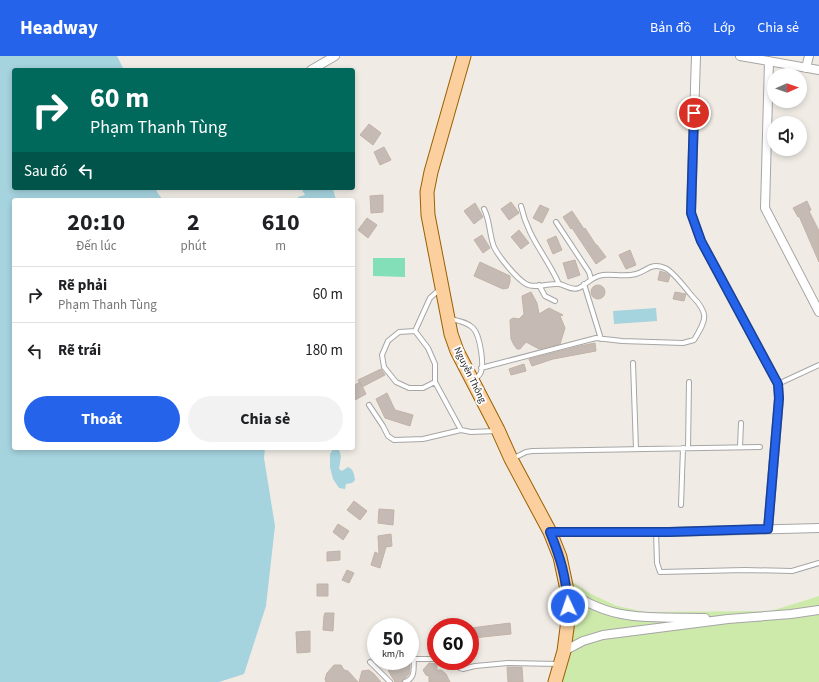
<!DOCTYPE html>
<html lang="vi">
<head>
<meta charset="utf-8">
<style>
  body { margin:0; font-family:"Source Sans 3",sans-serif; background:#f2f2f2; color:#202124; height:100vh; display:flex; flex-direction:column; font-size:15px; white-space:nowrap }
  * { box-sizing:border-box; margin:0 }
  p { font-size:13px; color:#757577 }
  .icon { flex:none; width:22px; height:22px; fill:none; stroke:currentColor; stroke-width:2; stroke-linecap:round; stroke-linejoin:round }
  .map { position:relative; flex:1; overflow:hidden }
  .sheet { position:absolute; left:12px; top:142px; width:343px; height:252px; display:flex; flex-direction:column; background:#fff; border-radius:4px; box-shadow:0 2px 6px #0003 }
  .sheet>* { flex:none }
  .banner { position:absolute; left:12px; top:12px; width:343px; height:122px; border-radius:4px; box-shadow:0 2px 6px #0003; background:#00695c; color:#fff; overflow:hidden }
  .needle { width:26px; rotate:88deg }
  .tools { position:absolute; left:767px; top:12px; display:grid; gap:8px }
  .tools a { display:grid; place-items:center; width:40px; height:40px; border-radius:50%; background:#fff; box-shadow:0 2px 6px #0003; font-size:20px }
  .speed { position:absolute; left:367px; top:562px; display:flex; gap:8px; font-size:20px; font-weight:700; text-align:center }
  .speed>* { display:grid; place-content:center; width:52px; height:52px; border-radius:50%; background:#fff; box-shadow:0 2px 6px #0003; line-height:1 }
  .speed small { font-size:10px; font-weight:400 }
  .speed .limit { border:6px solid #d22; background:#fff; color:#111 }
  .pin { position:absolute; display:grid; place-items:center; width:34px; height:34px; color:#fff; margin:-17px; border:2px solid #fff; border-radius:50%; box-shadow:0 1px 4px #0007 }
  .me { position:absolute; width:44px; margin:-22px; rotate:357deg; stroke-linejoin:round; filter:drop-shadow(0 0 3px #0008) }
  .turn { display:flex; align-items:center; gap:14px; height:84px; padding:0 12px; font-size:18px }
  .turn .icon { width:52px; height:52px; stroke-width:2.5 }
  .turn b { display:block; font-size:28px; line-height:34px }
  .then { display:flex; align-items:center; height:38px; padding:0 12px; background:#0003; gap:8px; font-size:15px }
  .eta { display:flex; justify-content:space-evenly; align-items:center; height:68px; text-align:center }
  .eta b { font-size:24px; font-weight:700; line-height:28px }
  .cta { display:flex; gap:8px; margin-top:auto; padding:8px 12px }
  .cta a { flex:1; height:46px; border-radius:24px; background:#2563eb; color:#fff; font-size:16px; font-weight:700; line-height:46px; text-align:center }
  .cta a+a { background:#f2f2f2; color:#202124 }
  ul { padding:0; list-style:none }
  li { display:flex; align-items:center; gap:12px; height:56px; padding:0 12px; border-top:1px solid #e0e0e0 }
  li div { flex:1 }
  li b { display:block; font-size:15px }
  li em { font-style:normal }
  header { display:flex; align-items:center; gap:24px; box-sizing:border-box; height:56px; padding:0 20px; background:#2563eb; color:#fff }
  header strong { font-size:19px }
  nav { display:flex; gap:22px; margin-inline-start:auto; font-size:14px }
  .map>svg:first-child { display:block }
</style>
</head>
<body>
<header>
<strong>Headway</strong>
<nav><a>Bản đồ</a><a>Lớp</a><a>Chia sẻ</a></nav>
</header>
<div class="map">
<svg width="819" height="626" viewBox="0 0 819 626">
  <rect width="100%" height="100%" fill="#f0ece5"/>
  <path fill="#cdeaab" d="M572,526L591,538L617,550L646,556L771,555L819,540V626H560L567,605L576,546Z"/>
  <path fill="#83dfb7" d="M373,202H405V221L373,220Z"/>
  <path fill="#a5d3de" d="M0,0H117L124,14H14V132H156L157,136L163,144H14V392H265L264,402L275,470L266,550L244,618L219,626H0Z
    M312,132H328L329,134L333,133L336,144H298V141L305,139L302,134Z
    M656,252L657,265L614,268L613,255Z
    M333,393L339,394L341,400L339,413L342,415L348,411C354,413 354,419 355,424L352,427L346,428L345,433L339,432L333,423L330,411V398Z"/>
  <path fill="#c5bbb4" stroke="#c2b2a7" d="M369,68L381,77L373,89L360,79Z
    M384,91L391,104L380,109L374,96Z
    M383,139V156L371,157L370,140Z
    M807,145L811,154L809,155L819,175V206L799,160L798,161L793,152Z
    M511,146L519,157L509,164L501,153Z
    M475,147L483,161L474,168L464,155Z
    M540,149L549,153L542,167L533,162Z
    M572,155L584,173L585,172L596,189H597L606,201L596,208L572,172L571,173L563,161Z
    M367,162L377,169L368,182L358,174Z
    M519,174L529,187L521,193L511,181Z
    M482,179L490,192L483,197L474,184Z
    M556,180L562,194L553,198L547,184Z
    M630,194L636,209L626,213L619,199Z
    M575,204L580,219L568,223L563,207Z
    M480,206L510,220V226L508,232L503,233L474,220Z
    M660,215L666,217L670,220L668,226L658,224Z
    M591 236a7 7 0 1 1 14 0a7 7 0 1 1-14 0Z
    M531,236L537,247L539,258L549,252L563,259L560,260L565,272L560,288L539,293L526,286L520,293H517L514,289L511,283L510,264L513,262L519,263L524,258L522,240Z
    M675,236L686,238L684,245L673,243Z
    M595,287L596,295L553,303L532,310L529,303L580,290Z
    M524,308L526,315L511,319L509,313Z
    M381,313L385,319L362,331L358,324Z
    M360,326L366,338L353,345V330Z
    M387,337L395,354L413,359L410,370L385,362L376,343Z
    M354,445L367,455L360,464L347,454Z
    M379,453L394,454L393,469L378,467Z
    M338,468L349,475L343,484L333,476Z
    M391,478L392,490L386,491L380,512L371,509L375,496L379,498L378,480Z
    M340,495V504L327,505V496Z
    M347,514L354,517L349,527L342,524Z
    M317,528H328V540H317Z
    M325,557H334L333,575L323,574L324,560Z
    M510,567L511,578L473,582L471,572Z
    M310,575V596L297,597L296,576Z
    M392,605H406L410,607L409,618L402,626H395L389,616L388,612L390,606Z
    M429,607L437,608V614H441L446,618L450,626H429V620L426,619L423,614Z
    M334,609H341L344,614L348,615L358,626H326L325,623L327,617Z
    M507,611H522L523,626H508Z
    M369,614L374,618L381,626H359L362,615Z"/>
  <g fill="none" stroke-linecap="round" stroke-linejoin="round">
    <defs>
      <path id="service" d="M521,150C528,182 546,199 559,228
        M556,166L589,216L591,223
        M584,228L601,283
        M539,229L545,240L555,245
        M451,263C459,265 467,266 473,272C480,279 485,310 480,318C479,320 476,322 474,324
        M415,275L428,292L435,308V326L423,332H409L396,326L384,311L382,299L388,285L399,276L415,275L430,242L440,233
        M633,307L636,393
        M481,312L596,282L622,285L683,287L694,284C706,264 710,258 692,240C685,232 674,216 665,212C651,206 647,215 636,218C625,221 614,218 603,219C590,221 588,228 579,232C571,235 566,229 559,228C549,227 534,233 526,228C516,222 499,201 494,191C489,178 490,164 484,153
        M435,326L461,374L471,376L496,375
        M778,328L819,309
        M369,349L383,370L388,380L394,384L423,383L461,374
        M740,391L741,367
        M688,392L689,326
        M514,402L526,396L532,395L760,391
        M681,449L683,392
        M656,475L657,507L660,516L745,514L792,515L819,507
        M454,605L460,612L463,613L475,610L508,607L559,608
        M370,606L390,626
        M405,626C416,622 413,613 414,603H436"/>
      <path id="minor" d="M696,0L691,157L701,185L778,328L779,343L768,473
        M740,0L819,14
        M769,5L765,152L819,256
        M806,12L809,0
        M311,14L335,0
        M550,476H669L819,472
        M567,534C584,546 606,556 627,559C653,563 680,561 705,562
        M564,595L583,585L603,579L728,563L791,558L819,554"/>
      <path id="primary" d="M464,0L431,116L427,136L428,159L451,278L457,295L498,374L511,403L550,476L560,501L567,534L568,564L564,595L555,626"/>
    </defs>
    <use href="#service" stroke="#a6a6a6" stroke-width="6"/>
    <use href="#minor" stroke="#a6a6a6" stroke-width="10"/>
    <use href="#primary" stroke="#9a6000" stroke-width="15"/>
    <use href="#service" stroke="#fff" stroke-width="4"/>
    <use href="#minor" stroke="#fff" stroke-width="8"/>
    <use href="#primary" stroke="#fccf9e" stroke-width="13"/>
  </g>
  <g fill="none" stroke-linecap="round" stroke-linejoin="round">
    <defs>
      <path id="route" d="M568,550C566,521 561,503 550,476H669L768,473L779,342L778,328L701,185L691,157L694,57"/>
    </defs>
    <use href="#route" stroke="#184099" stroke-width="10"/>
    <use href="#route" stroke="#2563eb" stroke-width="7"/>
  </g>
  <g text-anchor="middle" dominant-baseline="central" stroke-width="4" stroke-linejoin="round" paint-order="stroke">
    <g font-size="10" fill="#1f1f1f" stroke="#fff">
      <text transform="translate(470 319) rotate(64)">Nguyễn Thông</text>
    </g>
  </g>
</svg>
<div class="tools">
<a><svg class="needle" viewBox="-14 -14 28 28"><path d="M0-13l5 13h-10z" fill="#e53935"/><path d="M0 13l5-13h-10z" fill="#757577"/></svg></a>
<a><svg class="icon" aria-label="sound" viewBox="0 0 24 24"><path d="M4 9h4l5-4v14l-5-4H4zM17 9q2 3 0 6"/></svg></a>
</div>
<div class="speed"><div>50<small>km/h</small></div><div class="limit">60</div></div>
<div class="pin" style="left:694px;top:57px;background:#d93025"><svg class="icon" aria-label="arrive" viewBox="0 0 24 24"><path d="M6 21V4h12l-3 4 3 4H6"/></svg></div>
<svg class="me" style="left:568px;top:550px" viewBox="-20 -20 40 40"><circle r="17" fill="#2563eb" stroke="#fff" stroke-width="3"/><path d="M0-11L8 9 0 5-8 9z" fill="#fff"/></svg>
<div class="banner">
<div class="turn"><svg class="icon" aria-label="right" viewBox="0 0 24 24"><path d="M7 20v-9h11M14 6l5 5-5 5"/></svg><div><b>60 m</b>Phạm Thanh Tùng</div></div>
<div class="then">Sau đó<svg class="icon" aria-label="left" viewBox="0 0 24 24"><path d="M17 20v-9H6M10 6l-5 5 5 5"/></svg></div>
</div>
<section class="sheet">
<div class="eta">
<div><b>20:10</b><p>Đến lúc</p></div>
<div><b>2</b><p>phút</p></div>
<div><b>610</b><p>m</p></div>
</div>
<ul>
<li><svg class="icon" aria-label="right" viewBox="0 0 24 24"><path d="M7 20v-9h11M14 6l5 5-5 5"/></svg><div><b>Rẽ phải</b><p>Phạm Thanh Tùng</p></div><em>60 m</em></li>
<li><svg class="icon" aria-label="left" viewBox="0 0 24 24"><path d="M17 20v-9H6M10 6l-5 5 5 5"/></svg><div><b>Rẽ trái</b></div><em>180 m</em></li>
</ul>
<div class="cta"><a>Thoát</a><a>Chia sẻ</a></div>
</section>
</div>
</body>
</html>
